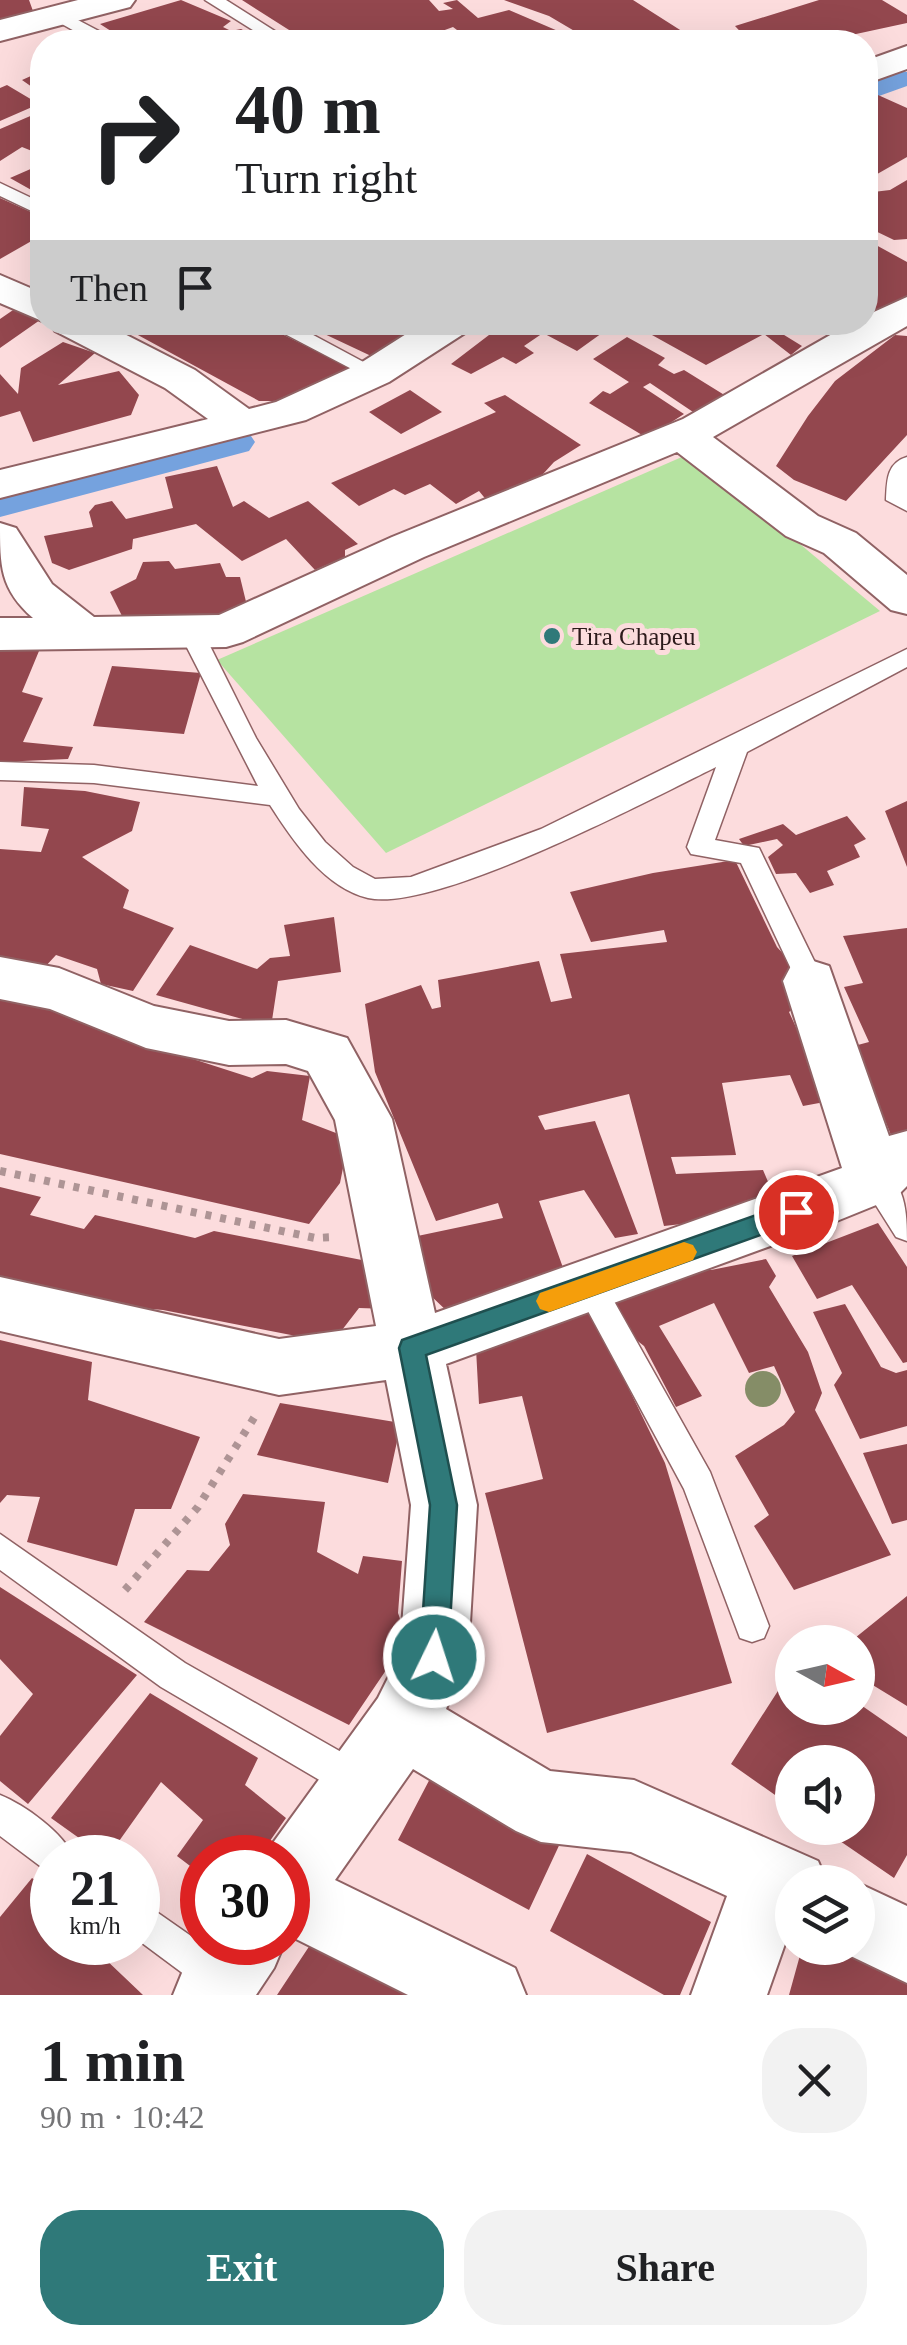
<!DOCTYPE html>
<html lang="en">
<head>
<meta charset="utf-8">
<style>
  body { margin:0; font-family:"Times New Roman",serif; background:#f2f2f2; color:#202124; height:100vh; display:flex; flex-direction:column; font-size:38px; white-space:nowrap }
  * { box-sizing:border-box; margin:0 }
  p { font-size:32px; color:#757577 }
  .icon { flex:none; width:55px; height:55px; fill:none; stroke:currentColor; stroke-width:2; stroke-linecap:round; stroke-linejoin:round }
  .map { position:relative; height:1995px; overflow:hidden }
  .details { display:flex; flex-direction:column; background:#fff; flex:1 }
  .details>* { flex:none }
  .guide { position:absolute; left:30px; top:30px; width:848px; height:305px; border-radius:40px; box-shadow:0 10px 40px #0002; background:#fff; color:#202124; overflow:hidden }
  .needle { width:65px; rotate:98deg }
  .controls { position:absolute; left:775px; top:1625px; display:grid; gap:20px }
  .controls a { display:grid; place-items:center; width:100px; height:100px; border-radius:50%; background:#fff; box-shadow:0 10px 40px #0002; font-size:50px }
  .speed { position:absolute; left:30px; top:1835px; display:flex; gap:20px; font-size:50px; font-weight:700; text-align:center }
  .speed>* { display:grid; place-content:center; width:130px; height:130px; border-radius:50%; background:#fff; box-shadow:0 10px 40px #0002; line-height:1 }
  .speed small { font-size:25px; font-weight:400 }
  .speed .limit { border:15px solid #d22; background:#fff; color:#111 }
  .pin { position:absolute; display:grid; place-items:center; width:85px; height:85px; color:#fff; margin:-42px; border:5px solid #fff; border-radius:50%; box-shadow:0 2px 10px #0007 }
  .me { position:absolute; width:110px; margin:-55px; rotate:4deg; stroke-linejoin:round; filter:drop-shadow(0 0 8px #0008) }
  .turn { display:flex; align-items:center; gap:35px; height:210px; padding:0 40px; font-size:45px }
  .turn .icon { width:130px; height:130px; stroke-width:2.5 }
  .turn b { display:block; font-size:70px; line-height:85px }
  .then { display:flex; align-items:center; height:95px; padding:0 40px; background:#0003; gap:20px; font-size:38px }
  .round { display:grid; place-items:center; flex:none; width:105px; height:105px; border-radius:40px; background:#f2f2f2 }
  .summary { display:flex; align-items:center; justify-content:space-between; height:170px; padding:0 40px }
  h1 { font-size:60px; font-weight:700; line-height:75px }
  .primary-button { display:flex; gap:20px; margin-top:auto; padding:20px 40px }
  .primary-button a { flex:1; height:115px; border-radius:40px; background:#2f7979; color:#fff; font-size:40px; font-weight:700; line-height:115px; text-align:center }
  .primary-button a+a { background:#f2f2f2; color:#202124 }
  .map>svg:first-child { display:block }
</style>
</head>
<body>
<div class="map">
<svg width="907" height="1995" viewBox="0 0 907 1995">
  <rect width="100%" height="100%" fill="#fcdcdd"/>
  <path fill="#b6e3a1" d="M691,453L880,611L386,853L217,660Z"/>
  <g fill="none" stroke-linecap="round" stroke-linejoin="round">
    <path fill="#75a2de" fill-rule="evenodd" d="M895,69L907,72V86L865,101V79Z
      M234,429L249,433L255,442L249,451L0,517V491Z"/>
  </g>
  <path fill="#93474e" d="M0,0H29L33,11L0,27Z
    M181,0L231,21L223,27L231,31L241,29L266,42H128L100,24Z
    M242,0H429L439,11L453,9L443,3L457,0L478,18L509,10L572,37L566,42H460L469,39L453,27L412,42H308Z
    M504,0H633L699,42L588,39L549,16Z
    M819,0H882L907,15V23L819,42H750L735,26Z
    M42,71V94L22,80Z
    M7,85L39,104L0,121V88Z
    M878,95L907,108V157L865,181V104Z
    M42,111V155L22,147L0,161V129Z
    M42,164V196L10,178Z
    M907,180V239L894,240L865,226V193L890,190Z
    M0,198L42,217V235L0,259Z
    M865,239L907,262V297L865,322V281L871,278L865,275Z
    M16,308L40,320L0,348V319Z
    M114,322H258L356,371L281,401H259Z
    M299,322H448L386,363Z
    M506,322H597L609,328L577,351L543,333L524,346L534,353L516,364L503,357L471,374L451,364Z
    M655,322H763L802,346L791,355L764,334L706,365L643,330Z
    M895,335L907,336V435L846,501L794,480L776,466L808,416L835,381Z
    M627,337L665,358L658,365L674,374L684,370L726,396L699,416L650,383L643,387L684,414L647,438L589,403L603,391L610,394L629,382L593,359Z
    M63,342L95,353L58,385L119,371L139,395L131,415L33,442L20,411L0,417V374L18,394L21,368Z
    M410,390L442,412L401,434L369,412Z
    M505,395L581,445L554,462L533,485L488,502L479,491L456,504L430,484L405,495L394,489L359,506L331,483L496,412L484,403Z
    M217,466L233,507L244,501L269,518L308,501L358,544L345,550V557L315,570L286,539L242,561L196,524L133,539L132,549L69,570L52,563L44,536L93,527L89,512L95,505L112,501L126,519L173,508L165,477Z
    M169,561L175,569L220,563L226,577H240L249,614L127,626L110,592L136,579L143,562Z
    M0,645L39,651L22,692L43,698L23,742L73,747L68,759L0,762Z
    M112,666L201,673L184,734L93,726Z
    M24,787L85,791L140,802L132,831L82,857L129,890L123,908L174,928L133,991L101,984L97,969L56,955L44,968L0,956V849L41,852L49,829L21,826Z
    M907,801V867L885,811Z
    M847,816L866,839L854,845L860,857L827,871L834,885L810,893L796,873L776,874L768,857L783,845L777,839L744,846L739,839L783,824L796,835Z
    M735,860L777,947L787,958L800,1003L789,1012L830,1101L803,1106L790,1075L722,1083L736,1155L671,1157L676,1174L763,1170L778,1205L762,1215L664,1226L629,1094L538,1116L545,1130L595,1121L638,1234L615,1238L584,1190L539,1201L566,1276L450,1314L429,1294L408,1238L503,1218L498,1203L436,1221L375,1072L365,1004L421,985L432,1009L441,1007L438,980L539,961L551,1002L572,998L560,954L667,942L664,930L591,942L570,892L653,873Z
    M334,917L341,972L278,981L271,1027L156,995L190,945L257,969L270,958L290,956L284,925Z
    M907,928V1144L896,1147L854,1046L869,1042L844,987L863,983L843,936Z
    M0,996L81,1016L134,1040L252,1078L267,1071L310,1076L302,1120L349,1138L340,1183L309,1224L0,1154Z
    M0,1187L41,1197L30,1215L84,1229L95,1215L195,1238L214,1231L377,1263L389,1309L359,1308L332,1343L163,1310L58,1301L0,1287Z
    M878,1223L907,1267V1362L903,1363L852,1285L817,1299L792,1256Z
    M766,1259L776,1276L769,1287L808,1352L822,1393L815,1410L891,1555L794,1590L754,1526L769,1515L735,1456L784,1425L795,1412L774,1366L749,1373L714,1303L659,1326L702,1396L676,1407L644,1346L630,1335L611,1296L695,1264L711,1270Z
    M845,1304L881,1367L896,1373L907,1370V1426L860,1439L834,1385L842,1373L813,1312Z
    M590,1309L665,1463L732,1683L547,1733L485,1493L543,1479L522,1396L479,1404L476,1349Z
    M0,1340L92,1362L88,1400L200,1437L171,1509H135L117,1566L27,1542L40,1497L7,1495L0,1503Z
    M280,1403L401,1423L388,1483L257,1455Z
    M907,1444V1520L892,1524L863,1453Z
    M243,1494L325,1502L317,1552L358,1574L363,1556L402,1561L398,1613L407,1639L349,1725L144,1622L187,1570L209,1571L230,1545L225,1524Z
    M0,1587L137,1675L28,1804L0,1781V1736L33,1694L0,1659Z
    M907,1596V1706L858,1676V1642H850Z
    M792,1669V1708H858V1703L907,1737V1855L894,1878L821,1828H858V1762H792V1807L731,1764Z
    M150,1693L258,1758L245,1785L286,1818L258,1858H202V1875L177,1856L203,1820L161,1782L107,1858L51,1818Z
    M434,1771L563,1837L529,1910L398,1840Z
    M587,1854L711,1922L680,1995H664L550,1931Z
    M32,1878L52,1891V1942H112L102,1956L143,1995H0V1917Z
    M316,1936L421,1995H277Z
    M858,1937L907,1962V1995H789L802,1948H858Z"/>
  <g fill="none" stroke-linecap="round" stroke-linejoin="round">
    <defs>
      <path id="lane" d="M205,0H226L292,42H272Z
        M59,10L112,38L115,42H94L53,19L50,15Z
        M0,183L42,203V216L0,196Z
        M262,322H289L384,373L374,379L367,377Z
        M907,457V511L886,500C887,482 886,463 907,457Z
        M191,624L203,632L256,738L299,809L325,842L353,867L375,879L411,877L541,829L907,649V667L747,752L715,840L759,848L824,981L820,988L810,992L800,988L741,863L691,854L687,847L716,767C649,800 435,913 368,898C325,888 293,841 270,805L94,783L0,780V762L94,765L258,786L179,632Z
        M875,1168C906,1178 907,1213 907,1241L896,1237L860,1180L865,1171Z
        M590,1274L601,1278L710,1472L769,1626L764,1638L752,1642L740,1638L684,1489L575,1287L579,1278Z
        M0,1534L185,1663L371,1769L376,1782L371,1795L358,1800L345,1795L161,1687L0,1570Z
        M0,1795C25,1805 64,1833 74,1858H52V1875L0,1836Z
        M138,1899L234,1966L240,1979L234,1992H208L138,1940Z"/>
      <path id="street" d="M78,0H135L130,7L0,41V20Z
        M907,46V69L865,84V61Z
        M0,275L42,293V321L0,303Z
        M907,297V326L713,437L818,516L856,533L907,575V614L891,610L824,553L786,536L677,452L424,557L243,642L226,647L0,650V618H33C0,589 0,566 0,523L16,528L52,584L94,617L219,615L392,537L683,419L853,322H865V316Z
        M49,322H101L195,370L249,409L276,402L359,364L425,322H474L468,331L389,382L306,420L0,498V470L208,419L165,388L55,331Z
        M0,957L59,968L154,1006L229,1021L286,1020L347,1038L392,1119L435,1313L842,1168L783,981L791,966L810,960L829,966L889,1136L907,1131V1186L896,1197L817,1229L446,1364L477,1505L468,1657L446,1709L550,1771L634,1780L818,1861L827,1882H792V1924L767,1995H691L727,1896L631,1852L541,1842L516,1831L413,1769L335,1880L515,1968L526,1995H408L288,1935V1858H262L378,1698L400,1654L411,1505L386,1380L279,1395L0,1331V1277L279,1339L376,1326L335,1120L308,1071L286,1064L229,1065L146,1048L50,1009L0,999Z
        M858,1883L907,1906V1983L834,1948H858Z
        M202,1942H285L274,1968L256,1995H173L184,1968Z"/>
    </defs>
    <use href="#lane" stroke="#906264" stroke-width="3"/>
    <use href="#street" stroke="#906264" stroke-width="4"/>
    <path stroke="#ae9495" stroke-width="8" stroke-dasharray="6 9" stroke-linecap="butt" d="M0,1171L315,1238L336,1237
      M125,1590L198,1507L257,1413"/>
    <use href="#lane" fill="#fff" fill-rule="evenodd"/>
    <use href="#street" fill="#fff" fill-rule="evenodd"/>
  </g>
  <circle fill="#858d67" cx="763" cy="1389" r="18"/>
  <path fill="#2f7979" stroke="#1f4f4f" stroke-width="2.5" d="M796,1201L805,1204L808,1212L805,1219L426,1355L457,1505L448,1657L444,1667L434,1671L424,1667L420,1657L430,1505L399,1348L402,1340Z"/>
  <path fill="#f59e0b" d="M684,1242L693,1245L697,1252L693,1260L549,1312L540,1309L536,1301L540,1293Z"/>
  <circle fill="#2f7979" stroke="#fcdcdd" stroke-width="4" cx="552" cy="636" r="10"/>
  <g text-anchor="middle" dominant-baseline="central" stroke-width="10" stroke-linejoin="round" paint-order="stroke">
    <g font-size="25" fill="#2c1a1b" stroke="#fcdcdd" text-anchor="start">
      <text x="572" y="636">Tira Chapeu</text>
    </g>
  </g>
</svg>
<div class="controls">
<a><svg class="needle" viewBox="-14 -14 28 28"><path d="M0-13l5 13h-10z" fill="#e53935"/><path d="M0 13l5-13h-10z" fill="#757577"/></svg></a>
<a><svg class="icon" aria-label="sound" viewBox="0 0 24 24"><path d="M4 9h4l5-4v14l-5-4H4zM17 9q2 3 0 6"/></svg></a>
<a><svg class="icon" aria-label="layers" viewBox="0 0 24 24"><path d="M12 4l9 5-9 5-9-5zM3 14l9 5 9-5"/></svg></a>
</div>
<div class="speed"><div>21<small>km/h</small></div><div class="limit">30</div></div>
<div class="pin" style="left:796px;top:1212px;background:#d93025"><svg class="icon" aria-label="arrive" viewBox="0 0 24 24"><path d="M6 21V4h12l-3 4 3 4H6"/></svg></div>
<svg class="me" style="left:434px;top:1657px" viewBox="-20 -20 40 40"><circle r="17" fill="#2f7979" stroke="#fff" stroke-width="3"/><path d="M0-11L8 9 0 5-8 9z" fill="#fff"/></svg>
<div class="guide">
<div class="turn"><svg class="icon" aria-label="right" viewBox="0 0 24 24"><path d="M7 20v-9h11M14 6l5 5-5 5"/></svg><div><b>40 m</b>Turn right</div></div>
<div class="then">Then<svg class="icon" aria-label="arrive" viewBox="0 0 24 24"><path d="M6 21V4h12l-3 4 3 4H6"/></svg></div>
</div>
</div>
<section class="details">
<div class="summary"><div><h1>1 min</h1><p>90 m · 10:42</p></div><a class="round"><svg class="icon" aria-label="close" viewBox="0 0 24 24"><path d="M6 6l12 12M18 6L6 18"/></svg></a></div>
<div class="primary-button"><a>Exit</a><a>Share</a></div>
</section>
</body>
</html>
